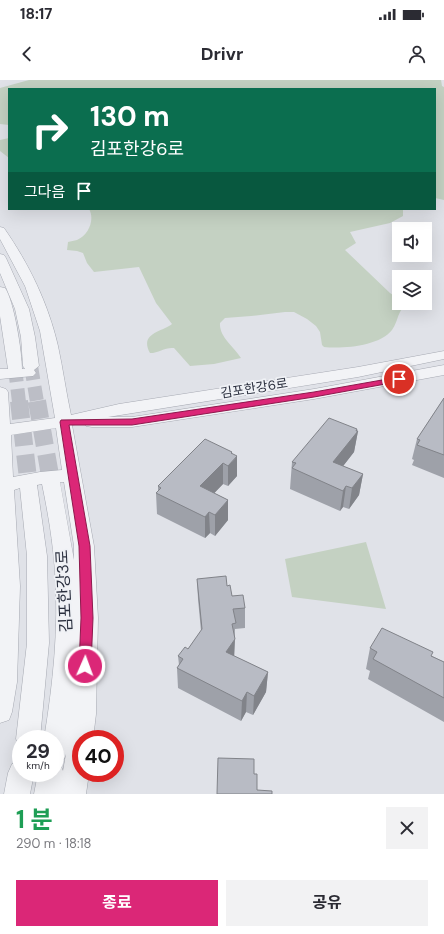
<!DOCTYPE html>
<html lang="ko">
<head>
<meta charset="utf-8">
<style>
  body { margin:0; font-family:"DM Sans","Noto Sans KR",sans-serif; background:#f2f2f3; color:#2b2b33; height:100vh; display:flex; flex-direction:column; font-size:15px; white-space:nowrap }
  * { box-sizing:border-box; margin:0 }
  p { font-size:13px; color:#7c7c81 }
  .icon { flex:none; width:22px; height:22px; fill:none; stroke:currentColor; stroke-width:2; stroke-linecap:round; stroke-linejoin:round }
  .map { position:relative; height:714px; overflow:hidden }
  .side { display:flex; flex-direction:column; background:#fff; flex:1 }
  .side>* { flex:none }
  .guide { position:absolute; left:8px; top:8px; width:428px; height:122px; border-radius:0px; box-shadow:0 4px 16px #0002; background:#0b6e4f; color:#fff; overflow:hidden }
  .tools { position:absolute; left:392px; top:142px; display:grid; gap:8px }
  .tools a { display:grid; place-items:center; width:40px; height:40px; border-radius:0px; background:#fff; box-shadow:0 4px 16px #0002; font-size:20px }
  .speed { position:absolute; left:12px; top:650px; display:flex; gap:8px; font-size:20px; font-weight:700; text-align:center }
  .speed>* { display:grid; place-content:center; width:52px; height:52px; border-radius:50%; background:#fff; box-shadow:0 4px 16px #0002; line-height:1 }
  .speed small { font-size:10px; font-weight:400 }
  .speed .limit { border:6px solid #d22; background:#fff; color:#111 }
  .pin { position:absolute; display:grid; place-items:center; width:34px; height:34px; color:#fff; margin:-17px; border:2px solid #fff; border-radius:50%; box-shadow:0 1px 4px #0007 }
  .me { position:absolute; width:44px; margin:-22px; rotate:2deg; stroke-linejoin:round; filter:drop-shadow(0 0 3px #0008) }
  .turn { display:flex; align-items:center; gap:14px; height:84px; padding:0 16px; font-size:18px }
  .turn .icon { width:52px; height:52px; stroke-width:2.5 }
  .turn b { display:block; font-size:28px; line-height:34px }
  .then { display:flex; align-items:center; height:38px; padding:0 16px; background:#0003; gap:8px; font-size:15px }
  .round { display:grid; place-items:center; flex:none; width:42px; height:42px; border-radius:0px; background:#f2f2f3 }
  .head { display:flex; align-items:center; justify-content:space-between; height:68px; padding:0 16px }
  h1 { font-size:24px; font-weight:700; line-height:30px; color:#1e9e55 }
  .action { display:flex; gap:8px; margin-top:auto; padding:8px 16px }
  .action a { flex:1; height:46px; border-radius:0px; background:#db2777; color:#fff; font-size:16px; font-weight:700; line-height:46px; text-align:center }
  .action a+a { background:#f2f2f3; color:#2b2b33 }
  .status { display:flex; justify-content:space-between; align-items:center; height:28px; padding:0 20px; background:#fff; direction:ltr }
  .status svg { height:11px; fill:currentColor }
  header { display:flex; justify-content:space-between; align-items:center; height:52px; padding:0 16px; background:#fff; font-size:18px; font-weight:700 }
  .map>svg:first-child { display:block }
</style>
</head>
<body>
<div class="status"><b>18:17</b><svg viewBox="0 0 49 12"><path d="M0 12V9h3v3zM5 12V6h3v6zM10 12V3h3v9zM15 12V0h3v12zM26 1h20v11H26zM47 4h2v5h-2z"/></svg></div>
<header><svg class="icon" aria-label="back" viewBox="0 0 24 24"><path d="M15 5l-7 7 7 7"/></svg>Drivr<svg class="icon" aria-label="person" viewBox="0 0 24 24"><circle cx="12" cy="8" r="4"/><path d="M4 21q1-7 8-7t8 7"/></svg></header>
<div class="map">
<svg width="444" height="714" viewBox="0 0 444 714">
  <rect width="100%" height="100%" fill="#e0e2e8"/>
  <path fill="#c4d1c2" d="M29,0H441L442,6L444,7V120L435,118V9H9V45L0,44V8Z
    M9,58V78L0,71V60Z
    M89,129H403V136L390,143L350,152L356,163L345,170L390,213L399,219V223H407C396,234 399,240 392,250C380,266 343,269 324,267L322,265L320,252L316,246L307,239L294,232H285L251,236L225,238L220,243C219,257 234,267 241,278L214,284L190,286L174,268C165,267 159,273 150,273C139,253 162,252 172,244L156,223L139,187L94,192L87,183L83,173L77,171L67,170L68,162C71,161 74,161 77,160C89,155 95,139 89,129Z
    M366,462L386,529L292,517L285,479Z"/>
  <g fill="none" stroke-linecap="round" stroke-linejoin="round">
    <path stroke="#bcbec6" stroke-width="14" stroke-dasharray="14 7" stroke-linecap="butt" d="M31,286L37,322
      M15,288L19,322"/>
    <path stroke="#bcbec6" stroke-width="18" stroke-dasharray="18 9" stroke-linecap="butt" d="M19,321L29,407
      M37,321L51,401"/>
    <defs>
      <path id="minor" d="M0,147L4,148C29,184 48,223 58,266C63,289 66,312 71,335L119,324L358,287L444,271V279L358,297L108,337H132L314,309L444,285V295L314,319L132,347H92L86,346L84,343L72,345L94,466L98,538L96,634L93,659H81V693H89L86,714H34L38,693H55V659H44C53,604 59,548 55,492C53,462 48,433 42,404L37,405L47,476L49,563L40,659H21V668L16,659L27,563V476L20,408L14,410L20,506L17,602L12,632L9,640L0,643V307L6,309L8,312L10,344L55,338L40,251L25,206L0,159ZM56,348L62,390L40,392L13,397L11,355ZM60,402H64L74,466V480ZM66,674L63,691L60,684L56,682L64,679Z
        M0,174L4,175L6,178L29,229L35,257L39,286L34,290L36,293L33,296L0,299V289H8L0,236V207L5,208C14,221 22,272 22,289H25L23,286L21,257L15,229L0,193Z
        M21,680V693H34L30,714H4L8,693L12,684Z"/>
    </defs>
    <use href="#minor" stroke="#a6a9b2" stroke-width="1"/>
    <use href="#minor" fill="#f2f3f6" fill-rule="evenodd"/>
  </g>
  <path fill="#9ea1a9" d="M444,318V398L412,385L414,380L412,379L417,359Z
    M357,349V351H358L354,372L343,386L363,394L359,415L349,429L343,427L340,431L290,409L292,382Z
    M232,372L237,396L228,406L223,404L214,413L228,420V440L215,456L210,453L205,458L157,434L156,413L158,411V406Z
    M197,499L227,506L232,516L245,528V548L235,549L234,576L268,592L266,612L253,635L246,632L241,641L178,608L177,588L179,585L178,576L188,569L201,551L198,519Z
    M370,568L432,576L444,582V642L368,599L370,591L366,589Z"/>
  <path fill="#818389" d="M357,349V352L358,351L354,372L330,403L333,382Z
    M232,372V382L237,376V396L228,406V386L231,373Z
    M223,383V404L201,427L200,406Z
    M363,394L359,415L349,429L352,408Z
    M346,406L343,427L340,431L343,411Z
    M228,420V440L215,456V435Z
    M209,432L210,453L205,458V437Z
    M235,559L234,580L226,572Z
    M268,592L266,612L253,635L254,616Z
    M247,612L246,632L241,641L242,621Z"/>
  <path fill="#b8bbc4" stroke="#818389" d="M444,318V375L417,365L420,360L417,359Z
    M329,338L357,349L356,351H358L333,382L363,394L352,408L346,406L343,411L292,388L296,383L292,382Z
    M205,359L232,372L231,373L237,376L228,386L223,383L200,406L228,420L215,435L209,432L205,437L156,413L161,408L158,406Z
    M226,496L227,506L230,505L232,516L243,515L245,528L233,529L236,543L232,544L235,559L226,572L268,592L254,616L247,612L242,621L177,588L183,579L178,576L185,567L188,569L202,549L197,499Z
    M382,548L433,572L431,576L444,582V618L373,579L377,572L370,568Z
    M218,678L254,679V694H257V710L272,711V714H217Z"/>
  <path fill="#db2777" stroke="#8e194d" d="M399,297L403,299L402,301L314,317L132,345H69L90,466L93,538L91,586L90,590L85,591L81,590L79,586L81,538L79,466L60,342L61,340L132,339L314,312Z"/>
  <g text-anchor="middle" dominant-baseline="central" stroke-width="3.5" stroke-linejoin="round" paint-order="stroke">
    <g font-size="13" fill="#2a2f3e" stroke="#eff1f5">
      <text transform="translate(254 308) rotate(-9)">김포한강6로</text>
    </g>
    <g font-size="16" fill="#2a2f3e" stroke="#eff1f5">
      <text transform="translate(64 511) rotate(-93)">김포한강3로</text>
    </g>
  </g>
</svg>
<div class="tools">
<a><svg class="icon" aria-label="sound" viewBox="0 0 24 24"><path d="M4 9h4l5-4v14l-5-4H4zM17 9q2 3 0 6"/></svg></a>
<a><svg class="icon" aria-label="layers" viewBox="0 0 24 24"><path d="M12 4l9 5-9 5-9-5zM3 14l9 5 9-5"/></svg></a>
</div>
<div class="speed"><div>29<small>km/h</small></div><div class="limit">40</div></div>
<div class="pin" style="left:399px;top:299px;background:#d93025"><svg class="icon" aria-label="arrive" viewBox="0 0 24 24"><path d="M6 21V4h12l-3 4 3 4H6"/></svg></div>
<svg class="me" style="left:85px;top:586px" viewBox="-20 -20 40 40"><circle r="17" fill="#db2777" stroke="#fff" stroke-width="3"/><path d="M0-11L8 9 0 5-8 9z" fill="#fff"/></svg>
<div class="guide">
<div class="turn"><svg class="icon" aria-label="right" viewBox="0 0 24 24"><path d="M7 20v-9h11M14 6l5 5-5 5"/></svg><div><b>130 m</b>김포한강6로</div></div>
<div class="then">그다음<svg class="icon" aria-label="arrive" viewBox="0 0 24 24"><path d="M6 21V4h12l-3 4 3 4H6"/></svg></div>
</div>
</div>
<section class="side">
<div class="head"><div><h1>1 분</h1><p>290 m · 18:18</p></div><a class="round"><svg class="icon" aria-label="close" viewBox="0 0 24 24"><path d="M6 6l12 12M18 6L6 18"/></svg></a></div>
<div class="action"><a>종료</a><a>공유</a></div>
</section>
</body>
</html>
